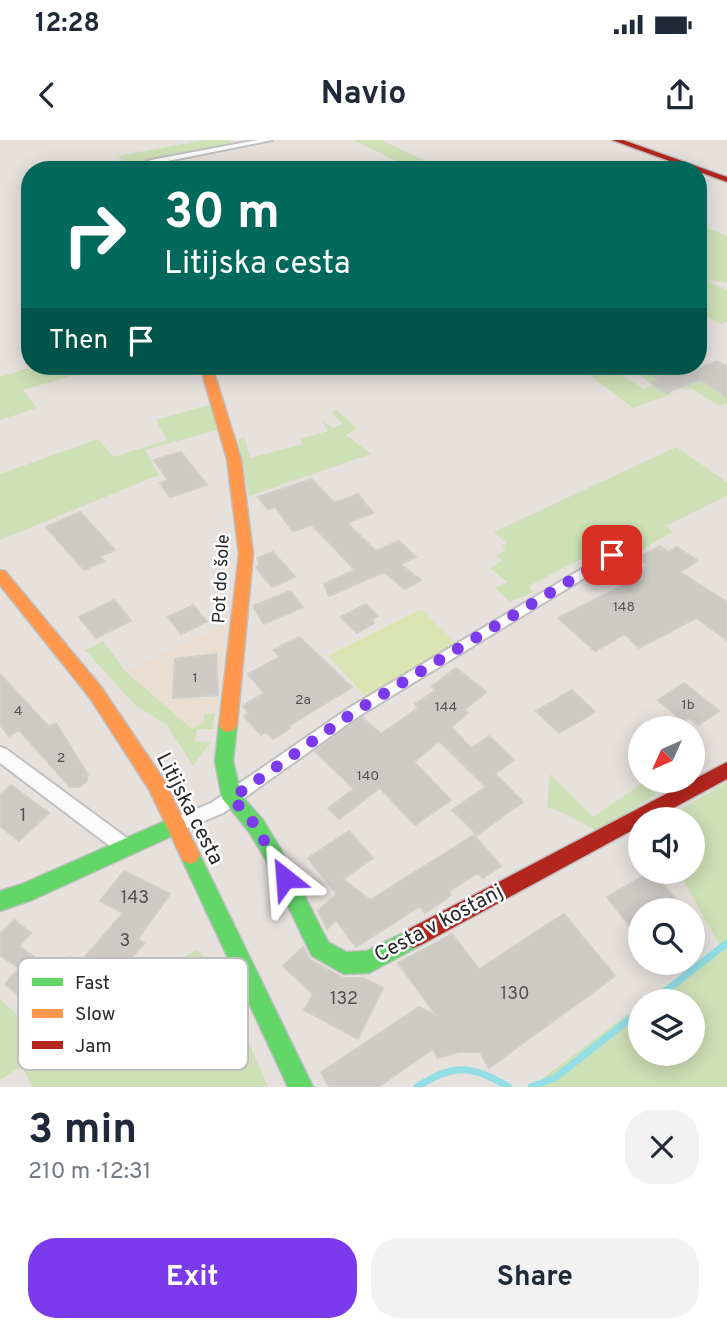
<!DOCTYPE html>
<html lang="en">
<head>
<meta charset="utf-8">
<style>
  body { margin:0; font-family:Overpass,sans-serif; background:#f2f2f3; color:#1f2937; height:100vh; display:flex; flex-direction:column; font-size:26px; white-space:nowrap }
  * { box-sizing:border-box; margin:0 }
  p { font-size:23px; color:#747a83 }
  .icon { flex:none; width:38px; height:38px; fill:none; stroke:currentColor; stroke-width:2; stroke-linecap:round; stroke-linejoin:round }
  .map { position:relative; height:947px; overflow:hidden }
  .sheet { display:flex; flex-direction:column; background:#fff; flex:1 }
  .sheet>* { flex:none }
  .guide { position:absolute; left:21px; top:21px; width:686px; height:214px; border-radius:28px; box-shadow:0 4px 18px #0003; background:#00695c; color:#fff; overflow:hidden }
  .needle { width:46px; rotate:225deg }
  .controls { position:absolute; left:628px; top:576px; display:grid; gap:14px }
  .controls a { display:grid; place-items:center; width:77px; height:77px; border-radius:50%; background:#fff; box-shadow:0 4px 18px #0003; font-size:35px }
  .pin { position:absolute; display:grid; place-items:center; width:60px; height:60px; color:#fff; margin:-30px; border-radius:14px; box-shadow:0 4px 10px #0006 }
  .me { position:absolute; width:77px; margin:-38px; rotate:332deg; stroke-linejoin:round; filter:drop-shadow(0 0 5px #0008) }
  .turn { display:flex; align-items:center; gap:24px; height:147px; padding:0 28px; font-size:32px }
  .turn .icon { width:91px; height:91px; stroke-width:2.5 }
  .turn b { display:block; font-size:49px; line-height:60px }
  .then { display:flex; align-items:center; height:66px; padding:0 28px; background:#0003; gap:14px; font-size:26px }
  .round { display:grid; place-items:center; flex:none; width:74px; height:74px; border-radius:28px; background:#f2f2f3 }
  .head { display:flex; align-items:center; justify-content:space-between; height:119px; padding:0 28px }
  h1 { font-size:42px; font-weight:700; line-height:52px }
  .button { display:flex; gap:14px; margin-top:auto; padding:14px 28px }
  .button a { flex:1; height:80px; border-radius:28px; background:#7c3aed; color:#fff; font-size:28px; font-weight:700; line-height:80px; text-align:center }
  .button a+a { background:#f2f2f3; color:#1f2937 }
  .status { display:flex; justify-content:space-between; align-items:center; height:49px; padding:0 35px; background:#fff; direction:ltr }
  .status svg { height:19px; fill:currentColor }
  header { display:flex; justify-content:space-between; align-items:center; height:91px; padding:0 28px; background:#fff; font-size:32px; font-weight:700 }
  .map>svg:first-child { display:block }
</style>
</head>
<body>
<div class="status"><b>12:28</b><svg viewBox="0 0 49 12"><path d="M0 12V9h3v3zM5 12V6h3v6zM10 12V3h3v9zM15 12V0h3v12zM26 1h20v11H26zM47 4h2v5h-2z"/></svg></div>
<header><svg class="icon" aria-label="back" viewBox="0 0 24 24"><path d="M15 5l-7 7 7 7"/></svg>Navio<svg class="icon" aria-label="share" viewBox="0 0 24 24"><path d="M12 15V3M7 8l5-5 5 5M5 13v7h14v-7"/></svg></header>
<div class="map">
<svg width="727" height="947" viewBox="0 0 727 947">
  <rect width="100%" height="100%" fill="#e6e1dd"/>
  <path fill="#e9ded1" d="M230,482L215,574H205L204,582L192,589L126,532Z"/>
  <path fill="#cee0b6" d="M204,0H232L229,1L235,6L128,28L118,16Z
    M353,0H381L446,30H415Z
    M698,84L727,96V143L714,140L709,142L727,151V182L720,184L698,172Z
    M36,226H107L23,250L37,268L0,280V237Z
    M578,226H607L644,249L654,245L631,230C672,214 694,233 727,254V263L720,266L690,248L685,250L673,242L656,244L672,254L633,268Z
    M219,262L228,287L145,310L159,335L0,400V334L98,299L114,317L167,300L156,280Z
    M337,270L357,289L346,295L371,314L249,356L238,299L244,297L250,318L303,304L300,299L328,291L322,281L333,288L343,284L331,272Z
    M676,307L727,342V356L666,386L673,392L630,416L612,403L529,446L533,452L510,462L495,448L507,442L490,428L503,420L496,416L506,410L502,406L506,403L494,392Z
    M103,501L126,532L192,589L204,582V574H215L213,589H197L195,601L211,602L193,626L167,585L136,566L85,510Z
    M550,634L593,677L644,642L656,654L619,678L595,690L563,673L547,667Z
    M727,642V947H531L640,865V914H693V861H646L720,806L679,732H693V679H664Z
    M197,809L221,836L268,947H32L22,926L0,940V859L50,905Z"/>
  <path fill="#dae5b3" d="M421,469L456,503L365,556L328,516Z"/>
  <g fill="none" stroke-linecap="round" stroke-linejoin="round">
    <path stroke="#91dee7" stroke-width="7" d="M653,861L727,803
      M417,947C455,923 470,925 509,947
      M531,947L555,938L640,871"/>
  </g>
  <path fill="#cdcac6" stroke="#d1cdc9" stroke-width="2" d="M717,221L727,227V257L700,240L666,253L651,243L659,240L654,237L684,227L691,232Z
    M181,312L207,345L170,357L160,343L168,340L154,320Z
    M312,339L334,363L358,354L373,373L347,383L376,411L399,401L416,417L400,424L421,440L405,449L384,432L329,456L324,444L355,430L312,385L293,391L275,367L268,369L258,357Z
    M80,372L115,410L100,416L104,421L84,430L46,387Z
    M660,406L668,412L677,407L698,421L680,432L727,462V500L696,478L639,508L625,494L595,511L558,478L626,444L616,434L648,426L638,418Z
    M273,412L295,437L272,447L256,428L259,425L257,418Z
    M290,451L303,467L264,484L253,466Z
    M114,460L131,481L96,498L79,477Z
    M366,464L378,476L371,480L374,483L357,493L341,477Z
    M193,465L207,482L181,494L168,477Z
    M299,497L352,547L289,586L290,588L273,599L266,592L261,595L244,576L249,573L243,566L264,553L248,534L280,517L273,510Z
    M216,514L218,555L173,558L175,519Z
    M456,528L486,552L464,570L468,573L451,587L471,608L489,596L514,620L495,634L523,662L477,695L452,670L486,647L439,601L414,622L451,660L415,685L380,648L339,679L328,668L354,649L315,611L362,577L381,594L418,568L415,564L436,550L432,546Z
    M0,534L49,587L56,583L88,635L86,642L79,647H70L19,590L9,596L0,585Z
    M684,543L719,571L698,585L689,578L683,581L658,560Z
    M572,550L595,572L559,593L536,571Z
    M11,645L49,673L19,701L0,686V655Z
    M349,691L373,718L343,739L370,760L474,695L501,726L483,738L477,733L448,752L451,755L425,773L420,766L356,807L336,780L327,789L318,771L337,754L308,718Z
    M124,731L170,754L138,799L144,803L119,833L105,823L56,884L5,844L19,828L0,815V794L14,780L31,793L19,806L56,833L70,817L79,824L123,773L100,761Z
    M651,732L686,770H640V799L607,757Z
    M564,774L615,836L489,928L480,912H459L438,918L433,909L378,947H329L321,932L419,867L437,876L398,823L452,794L479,829Z
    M303,807L310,820L343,838H363L383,848L358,899L304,870L313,854L283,826Z"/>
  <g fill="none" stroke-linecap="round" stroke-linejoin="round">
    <defs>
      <path id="street" d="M258,0H272L153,24L136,30H126L151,20Z
        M612,411L619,415L617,418L359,576L223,673L176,693L170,690L167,685L170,680L211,663L349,568Z
        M0,607L6,609L131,701L134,707L131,713L125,715L119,713L0,623Z"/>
      <path id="fast" d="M228,578L234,580L237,585L233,621L241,655L263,680L280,708L328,802L346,812L367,811L413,788L421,791L424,798L421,805L369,833L344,834L312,816L266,720L249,692L222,658L215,621L219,585L222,580Z
        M176,676L183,679L186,685L183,691L32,760L0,771V751L22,744Z
        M190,706L197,709L313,947H288L180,715L183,709Z"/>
      <path id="slow" d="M200,226H212L241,319L253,414L237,585L234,590L228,592L222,590L219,585L239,414L227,319Z
        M0,430L5,431L102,548L164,640L200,715L197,721L190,724L183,721L150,651L90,558L0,445Z"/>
      <path id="jam" d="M612,0H623L727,37V42Z
        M727,622V639L653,679H640V686L421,805L413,808L405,805L402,798L405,791Z"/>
    </defs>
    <use href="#street" stroke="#bfbfbf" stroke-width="4"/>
    <use href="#fast" stroke="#bfbfbf" stroke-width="3"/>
    <use href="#slow" stroke="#bfbfbf" stroke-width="3"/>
    <use href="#jam" stroke="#bfbfbf" stroke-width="3"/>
    <use href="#street" fill="#fbfafa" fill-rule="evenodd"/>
    <use href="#fast" fill="#63d668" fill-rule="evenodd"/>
    <use href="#slow" fill="#ff974d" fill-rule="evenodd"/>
    <use href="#jam" fill="#b3261e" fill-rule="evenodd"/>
  </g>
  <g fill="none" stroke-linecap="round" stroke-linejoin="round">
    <path stroke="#7c3aed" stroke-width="12" stroke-dasharray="0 21.6" d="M285,738L256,686L232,658L354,572L612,415"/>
  </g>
  <g text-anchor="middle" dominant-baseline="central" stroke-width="5" stroke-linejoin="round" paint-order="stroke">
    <g font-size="14" fill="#525150">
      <text x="624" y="467">148</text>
      <text x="195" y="538">1</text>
      <text x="303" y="560">2a</text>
      <text x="688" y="565">1b</text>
      <text x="446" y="567">144</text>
      <text x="18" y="571">4</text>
      <text x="61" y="618">2</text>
      <text x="368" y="636">140</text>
    </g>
    <g font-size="18" fill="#282828" stroke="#fff">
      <text transform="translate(222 439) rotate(-87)">Pot do šole</text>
    </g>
    <g font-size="18" fill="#525150">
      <text x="23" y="676">1</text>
      <text x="135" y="758">143</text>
      <text x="125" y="801">3</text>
      <text x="515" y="854">130</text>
      <text x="344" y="859">132</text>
    </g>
    <g font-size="21" fill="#282828" stroke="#fff">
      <text transform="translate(189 669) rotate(63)">Litijska cesta</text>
      <text transform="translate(439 784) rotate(-28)">Cesta v kostanj</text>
    </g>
  </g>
  <rect x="18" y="818" width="230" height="112" rx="10" fill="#fff" stroke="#bebebe" stroke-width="2"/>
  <rect x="32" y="838" width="31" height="8" fill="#63d668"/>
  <rect x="32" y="869" width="31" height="9" fill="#ff974d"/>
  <rect x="32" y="901" width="31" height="8" fill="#b3261e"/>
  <g font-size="19" fill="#282828">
    <text x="75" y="849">Fast</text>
    <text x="75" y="880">Slow</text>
    <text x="75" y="912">Jam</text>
  </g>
</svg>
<div class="controls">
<a><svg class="needle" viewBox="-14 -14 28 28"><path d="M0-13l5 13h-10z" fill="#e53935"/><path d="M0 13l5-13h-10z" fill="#747a83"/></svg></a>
<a><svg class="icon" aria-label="sound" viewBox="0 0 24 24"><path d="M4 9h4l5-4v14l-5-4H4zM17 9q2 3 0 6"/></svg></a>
<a><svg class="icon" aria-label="search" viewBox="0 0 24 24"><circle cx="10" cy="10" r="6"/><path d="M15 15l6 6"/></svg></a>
<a><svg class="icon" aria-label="layers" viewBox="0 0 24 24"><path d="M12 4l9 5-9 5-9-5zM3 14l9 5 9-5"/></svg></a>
</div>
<div class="pin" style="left:612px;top:415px;background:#d93025"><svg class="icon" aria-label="arrive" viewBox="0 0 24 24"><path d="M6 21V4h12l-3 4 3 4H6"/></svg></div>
<svg class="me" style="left:285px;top:738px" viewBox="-20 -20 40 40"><path d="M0-17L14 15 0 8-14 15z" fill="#7c3aed" stroke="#fff" stroke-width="4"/></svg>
<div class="guide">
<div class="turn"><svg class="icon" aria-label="right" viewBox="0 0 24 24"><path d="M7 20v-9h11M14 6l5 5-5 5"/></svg><div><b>30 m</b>Litijska cesta</div></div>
<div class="then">Then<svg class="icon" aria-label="arrive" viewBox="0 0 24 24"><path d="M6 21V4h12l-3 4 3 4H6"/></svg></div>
</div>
</div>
<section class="sheet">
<div class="head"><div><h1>3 min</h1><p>210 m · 12:31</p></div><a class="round"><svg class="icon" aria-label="close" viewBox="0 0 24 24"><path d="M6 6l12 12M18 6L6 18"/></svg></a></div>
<div class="button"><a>Exit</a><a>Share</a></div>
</section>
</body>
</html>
